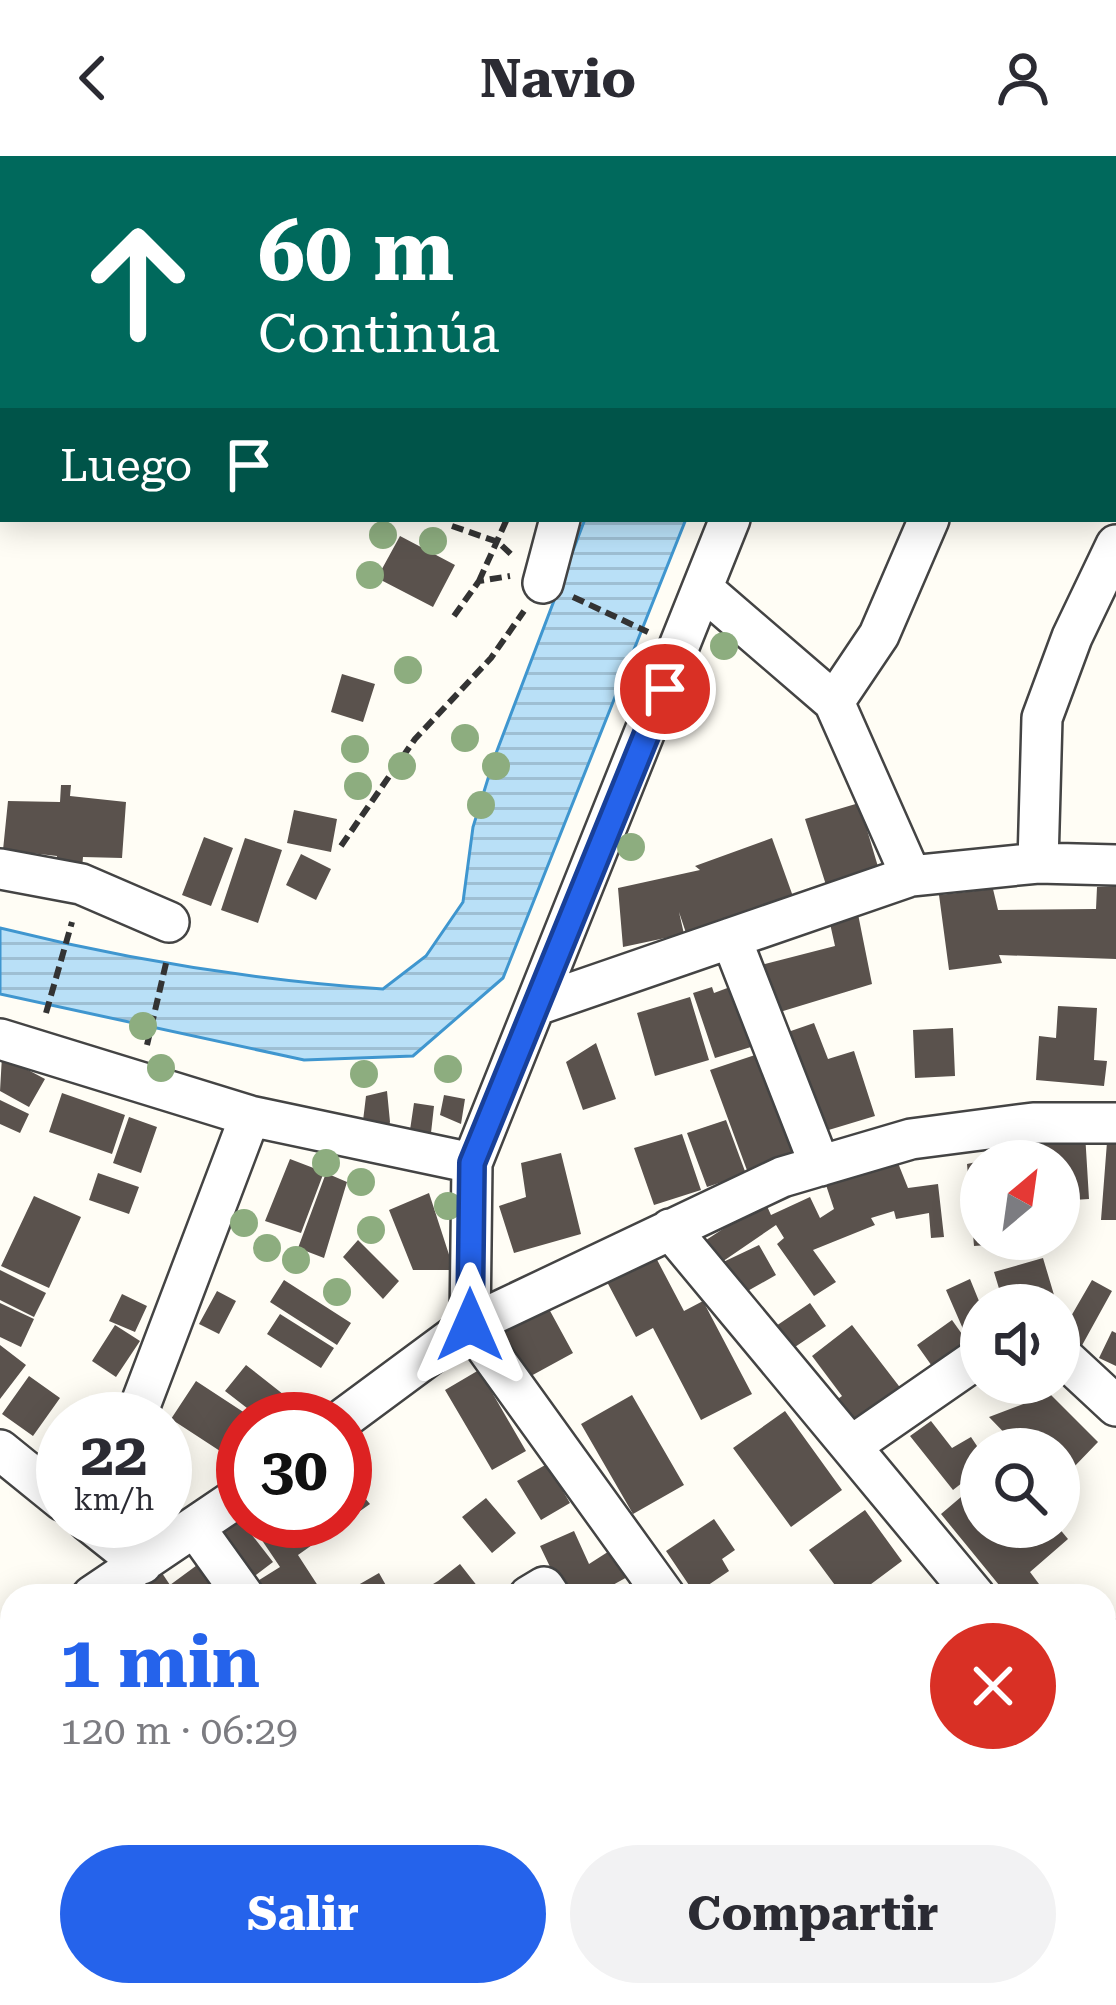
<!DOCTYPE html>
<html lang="es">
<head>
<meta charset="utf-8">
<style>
  body { margin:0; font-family:"Roboto Serif",serif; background:#f2f2f3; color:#2b2b33; height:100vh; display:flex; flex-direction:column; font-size:45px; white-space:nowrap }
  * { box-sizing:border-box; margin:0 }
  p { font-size:39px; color:#7c7c81 }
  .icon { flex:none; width:66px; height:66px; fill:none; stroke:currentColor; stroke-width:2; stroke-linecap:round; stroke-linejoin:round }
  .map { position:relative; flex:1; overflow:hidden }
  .panel { position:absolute; left:0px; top:1428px; width:1116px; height:423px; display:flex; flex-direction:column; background:#fff; border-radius:36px 36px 0 0; box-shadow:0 6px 30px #0003 }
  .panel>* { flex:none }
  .banner { position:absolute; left:0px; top:0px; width:1116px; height:366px; box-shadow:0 6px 30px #0003; background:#00695c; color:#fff; overflow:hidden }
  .needle { width:78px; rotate:29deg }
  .buttons { position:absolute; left:960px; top:984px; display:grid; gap:24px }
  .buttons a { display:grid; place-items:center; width:120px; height:120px; border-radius:50%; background:#fff; box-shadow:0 6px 30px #0003; font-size:60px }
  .speed { position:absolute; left:36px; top:1236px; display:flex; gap:24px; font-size:60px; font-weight:700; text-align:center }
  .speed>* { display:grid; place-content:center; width:156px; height:156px; border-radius:50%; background:#fff; box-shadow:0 6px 30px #0003; line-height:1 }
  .speed small { font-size:30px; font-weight:400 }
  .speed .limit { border:18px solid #d22; background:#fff; color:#111 }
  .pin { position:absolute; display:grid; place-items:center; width:102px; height:102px; color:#fff; margin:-51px; border:6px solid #fff; border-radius:50%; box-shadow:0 3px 12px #0007 }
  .me { position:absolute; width:132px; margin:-66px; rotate:0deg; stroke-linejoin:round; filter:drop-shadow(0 0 9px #0008) }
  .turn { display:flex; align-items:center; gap:42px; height:252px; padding:0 60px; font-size:54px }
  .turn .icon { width:156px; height:156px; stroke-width:2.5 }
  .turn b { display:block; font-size:84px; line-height:102px }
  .then { display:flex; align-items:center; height:114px; padding:0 60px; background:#0003; gap:24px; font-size:45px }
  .round { display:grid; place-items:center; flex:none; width:126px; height:126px; border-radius:63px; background:#f2f2f3 }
  .head { display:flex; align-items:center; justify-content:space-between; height:204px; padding:0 60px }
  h1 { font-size:72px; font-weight:700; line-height:90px; color:#2563eb }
  .cta { display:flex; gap:24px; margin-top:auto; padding:24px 60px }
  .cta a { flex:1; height:138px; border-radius:72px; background:#2563eb; color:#fff; font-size:48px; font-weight:700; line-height:138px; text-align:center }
  .cta a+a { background:#f2f2f3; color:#2b2b33 }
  header { display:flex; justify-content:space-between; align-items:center; height:156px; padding:0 60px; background:#fff; font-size:54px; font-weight:700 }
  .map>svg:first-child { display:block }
</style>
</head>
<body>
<header><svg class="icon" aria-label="back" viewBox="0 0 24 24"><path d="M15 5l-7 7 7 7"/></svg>Navio<svg class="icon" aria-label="person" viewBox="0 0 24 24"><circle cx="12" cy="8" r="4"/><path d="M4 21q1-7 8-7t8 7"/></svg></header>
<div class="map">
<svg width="1116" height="1849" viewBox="0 0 1116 1849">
  <defs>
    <pattern id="water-rules" width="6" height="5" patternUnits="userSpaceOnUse" patternTransform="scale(3)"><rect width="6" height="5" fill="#b9e0f7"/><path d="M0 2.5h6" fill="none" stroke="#9ebfd3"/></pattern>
  </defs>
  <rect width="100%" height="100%" fill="#fffdf5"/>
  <path fill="url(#water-rules)" stroke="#3f96cf" stroke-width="3" d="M585,363H686L503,822L413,900L304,904L0,838V772C128,804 251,824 383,833L426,800L463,746L473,671L495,600Z"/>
  <path fill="#5a524d" d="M400,380L455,409L433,451L377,422Z
    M342,518L375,528L363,566L331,556Z
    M61,629H71L70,640L126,646L122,702L83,701L82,712L56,711L57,700L3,694L8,645L60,646Z
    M859,647L879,714L826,729L805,663Z
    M294,654L337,663L331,696L287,687Z
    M204,681L233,692L211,750L182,739Z
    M245,682L282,694L258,767L221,754Z
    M772,682L795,746L686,777L679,756L684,778L623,791L618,732L700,714L695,710Z
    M301,698L331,713L316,744L286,729Z
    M1116,730V803L999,799L1002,807L949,814L939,739L993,733L998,754L1096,753L1097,731Z
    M858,758L872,828L770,859L753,811L835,790L829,763Z
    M712,831L714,837L730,831L751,891L715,902L693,837Z
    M690,841L709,904L655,920L637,857Z
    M1058,850L1097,852L1094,904L1107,905L1104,930L1036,924L1039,880L1056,882Z
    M814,867L828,903L854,895L875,960L822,976L788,876Z
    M953,872L955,920L915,922L913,874Z
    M596,887L616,943L583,954L566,906Z
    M758,898L795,999L748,1017L710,914Z
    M2,900L45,923L29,951L0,935Z
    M387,935L390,966L385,981L362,973L366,940Z
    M62,937L125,959L112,998L49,976Z
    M444,939L465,943L461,968L440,959Z
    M0,944L29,958L20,977L0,968Z
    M414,947L434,950L431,977L410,974Z
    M129,961L157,971L141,1017L113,1007Z
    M726,964L746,1018L707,1031L687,977Z
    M1085,977L1089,1043L1059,1045V1005H998L1012,1000L1010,982Z
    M682,978L701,1034L654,1049L634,992Z
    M1107,986L1116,988V1064H1101Z
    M561,997L581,1078L514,1097L499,1050L526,1041L521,1007Z
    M894,997L908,1032L938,1028L944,1081L931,1082L929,1057L896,1063L894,1055L871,1062L875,1069L813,1094L836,1126L814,1140L777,1088L784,1082L776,1069L719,1108L759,1089L776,1119L737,1141L703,1086L726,1071L723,1066L760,1035L771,1059L810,1041L820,1062L834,1053L826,1029L880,1012Z
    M290,1003L324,1016L301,1077L265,1065Z
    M981,1005V1083H988V1089L974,1090L967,1008Z
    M98,1017L139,1031L129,1058L89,1044Z
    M326,1017L347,1026L324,1102L298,1092Z
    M429,1037L454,1114H413L389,1054Z
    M34,1040L81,1061L49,1132L1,1110Z
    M358,1084L399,1125L383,1143L343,1101Z
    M654,1098L684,1155L703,1145L752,1238L701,1264L653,1172L636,1181L606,1124Z
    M1043,1102L1057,1149H1004L994,1116Z
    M0,1114L46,1137L34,1161L0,1144Z
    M970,1123L981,1150V1184L970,1189L946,1134Z
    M284,1124L351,1167L337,1189L270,1146Z
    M1092,1124L1112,1135L1080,1193L1059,1181Z
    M217,1135L236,1145L219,1178L199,1168Z
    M122,1138L147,1150L135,1176L109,1165Z
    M0,1147L34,1163L21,1191L0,1181Z
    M810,1147L826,1170L792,1193L776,1170Z
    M549,1153L573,1197L529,1221L504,1177Z
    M280,1158L334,1192L321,1212L267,1178Z
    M952,1164L974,1195L939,1220L917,1189Z
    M115,1169L140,1185L116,1221L92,1205Z
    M852,1169L902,1234L851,1281L828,1250L842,1240L812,1200Z
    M1112,1175L1116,1177V1210L1099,1202Z
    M0,1189L26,1209L0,1243Z
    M246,1209L293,1246L279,1263H261L225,1235Z
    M479,1214L526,1295L492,1314L445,1234Z
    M29,1220L60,1242L33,1280L2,1258Z
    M196,1225L254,1263H243V1310L171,1263Z
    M1050,1238L1098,1286L1072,1313L1059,1302V1293H1020L989,1261Z
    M632,1239L684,1329L633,1358L581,1268Z
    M785,1255L842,1334L791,1371L733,1292Z
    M931,1265L952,1292L971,1281L981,1296V1312L953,1334L910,1280Z
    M547,1308L570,1347L541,1364L517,1325Z
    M345,1319L370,1348L298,1399L322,1436L265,1440L256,1426L280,1411L249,1365H345Z
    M981,1324V1371H1029L1039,1382L1058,1371L1068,1383L1030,1416L1048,1440H1008L941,1358Z
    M486,1342L516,1377L492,1397L462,1361Z
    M865,1354L902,1405L855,1440H843L809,1394Z
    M238,1361L273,1406L243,1429L209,1383Z
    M714,1363L735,1394L722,1403L729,1415L695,1438L666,1395Z
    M574,1375L589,1408L614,1392L629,1420L593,1440H564L540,1390Z
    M204,1404L230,1440H118L158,1411L170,1429Z
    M460,1408L485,1440H413L438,1425Z
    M379,1417L392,1440H339Z
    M1104,1451L1116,1463V1497L1104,1510Z
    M0,1546L12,1563V1688L9,1684L0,1690Z
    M1116,1694V1790L1104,1779V1704Z
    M6,1800L12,1809V1839H34L41,1849H0V1803Z
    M1104,1808L1116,1818V1849H1050L1039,1839H1104Z
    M144,1839H206L213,1849H152Z
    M496,1839H555L534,1849H501Z"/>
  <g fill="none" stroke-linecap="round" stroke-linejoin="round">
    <defs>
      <path id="minor" d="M851,0V3
        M248,3L249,0
        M682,3L683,0
        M1113,144L1116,146
        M543,427L560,363
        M704,434L834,546L911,720
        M834,546L879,479L929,363
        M1038,707L1042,562L1072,481L1116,389
        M0,713L81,728L169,766
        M731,782L820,1010
        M537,849L911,720L1038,707L1116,709
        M0,883L250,960L472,1007
        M670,1073L975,1440
        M470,1169L472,1007L730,363
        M470,1169L665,1440
        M1059,1197L1116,1250
        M135,1263L250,960
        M343,1263L470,1169L782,1021L911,983L1033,967H1116
        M851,1290L981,1200
        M0,1294L63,1345
        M88,1365L142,1408
        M196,1373L244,1440
        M92,1440L243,1338
        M529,1440L544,1431L550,1440
        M0,1499L12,1491
        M0,1527L12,1544
        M1104,1542L1116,1529
        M1104,1589L1116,1601
        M0,1745L12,1762
        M59,1839L65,1849
        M218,1839L225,1849
        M725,1839L735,1849
        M1009,1839L1019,1849
        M593,1849L616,1839"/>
    </defs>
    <use href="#minor" stroke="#444" stroke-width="44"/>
    <path stroke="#333" stroke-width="6" stroke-dasharray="12 6" stroke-linecap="butt" d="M420,0L426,3
      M604,3L605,0
      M452,370L498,386L514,401
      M479,425L507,363
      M573,441L648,476
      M454,460L479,425L510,420
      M341,690L415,583L491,502L524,455
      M46,857L72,766
      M147,889L167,803"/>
    <use href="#minor" stroke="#fff" stroke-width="39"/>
  </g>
  <g fill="#8dad7f">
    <circle cx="383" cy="379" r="14"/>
    <circle cx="433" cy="385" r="14"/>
    <circle cx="370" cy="419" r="14"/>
    <circle cx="724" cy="490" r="14"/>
    <circle cx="408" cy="514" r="14"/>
    <circle cx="696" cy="549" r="14"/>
    <circle cx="465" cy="582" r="14"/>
    <circle cx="355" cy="593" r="14"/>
    <circle cx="402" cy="610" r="14"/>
    <circle cx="496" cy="610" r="14"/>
    <circle cx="358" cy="630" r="14"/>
    <circle cx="481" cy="649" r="14"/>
    <circle cx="631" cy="691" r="14"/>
    <circle cx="143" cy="870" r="14"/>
    <circle cx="161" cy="912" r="14"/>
    <circle cx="448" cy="913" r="14"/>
    <circle cx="364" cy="918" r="14"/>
    <circle cx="326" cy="1007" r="14"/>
    <circle cx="361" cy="1026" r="14"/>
    <circle cx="448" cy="1050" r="14"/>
    <circle cx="244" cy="1067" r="14"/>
    <circle cx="371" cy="1074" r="14"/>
    <circle cx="267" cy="1092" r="14"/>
    <circle cx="296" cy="1104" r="14"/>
    <circle cx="337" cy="1136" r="14"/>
  </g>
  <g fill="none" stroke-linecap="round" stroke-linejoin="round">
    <defs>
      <path id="route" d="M470,1169L472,1007L665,533"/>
    </defs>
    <use href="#route" stroke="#184099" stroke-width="30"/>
    <use href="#route" stroke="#2563eb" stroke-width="21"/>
  </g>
</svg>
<div class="buttons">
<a><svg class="needle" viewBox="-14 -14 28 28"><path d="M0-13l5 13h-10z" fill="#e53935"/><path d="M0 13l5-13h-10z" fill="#7c7c81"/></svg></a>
<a><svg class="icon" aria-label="sound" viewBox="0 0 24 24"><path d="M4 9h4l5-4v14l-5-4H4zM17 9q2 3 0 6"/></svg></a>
<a><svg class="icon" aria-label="search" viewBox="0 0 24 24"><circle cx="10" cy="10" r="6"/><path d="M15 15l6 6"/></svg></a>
</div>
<div class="speed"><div>22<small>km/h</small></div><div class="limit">30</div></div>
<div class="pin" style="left:665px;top:533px;background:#d93025"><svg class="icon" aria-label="arrive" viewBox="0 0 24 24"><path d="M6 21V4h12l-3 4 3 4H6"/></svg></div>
<svg class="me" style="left:470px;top:1169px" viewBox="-20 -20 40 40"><path d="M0-17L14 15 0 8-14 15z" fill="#2563eb" stroke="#fff" stroke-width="4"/></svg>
<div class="banner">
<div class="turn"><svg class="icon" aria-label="ahead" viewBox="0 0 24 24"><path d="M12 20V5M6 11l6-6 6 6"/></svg><div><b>60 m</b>Continúa</div></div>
<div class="then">Luego<svg class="icon" aria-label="arrive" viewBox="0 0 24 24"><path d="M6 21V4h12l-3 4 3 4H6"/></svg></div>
</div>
<section class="panel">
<div class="head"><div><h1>1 min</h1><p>120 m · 06:29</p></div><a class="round" style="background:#d93025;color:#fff"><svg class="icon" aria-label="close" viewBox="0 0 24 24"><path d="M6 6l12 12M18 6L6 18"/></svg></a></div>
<div class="cta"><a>Salir</a><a>Compartir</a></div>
</section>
</div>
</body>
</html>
